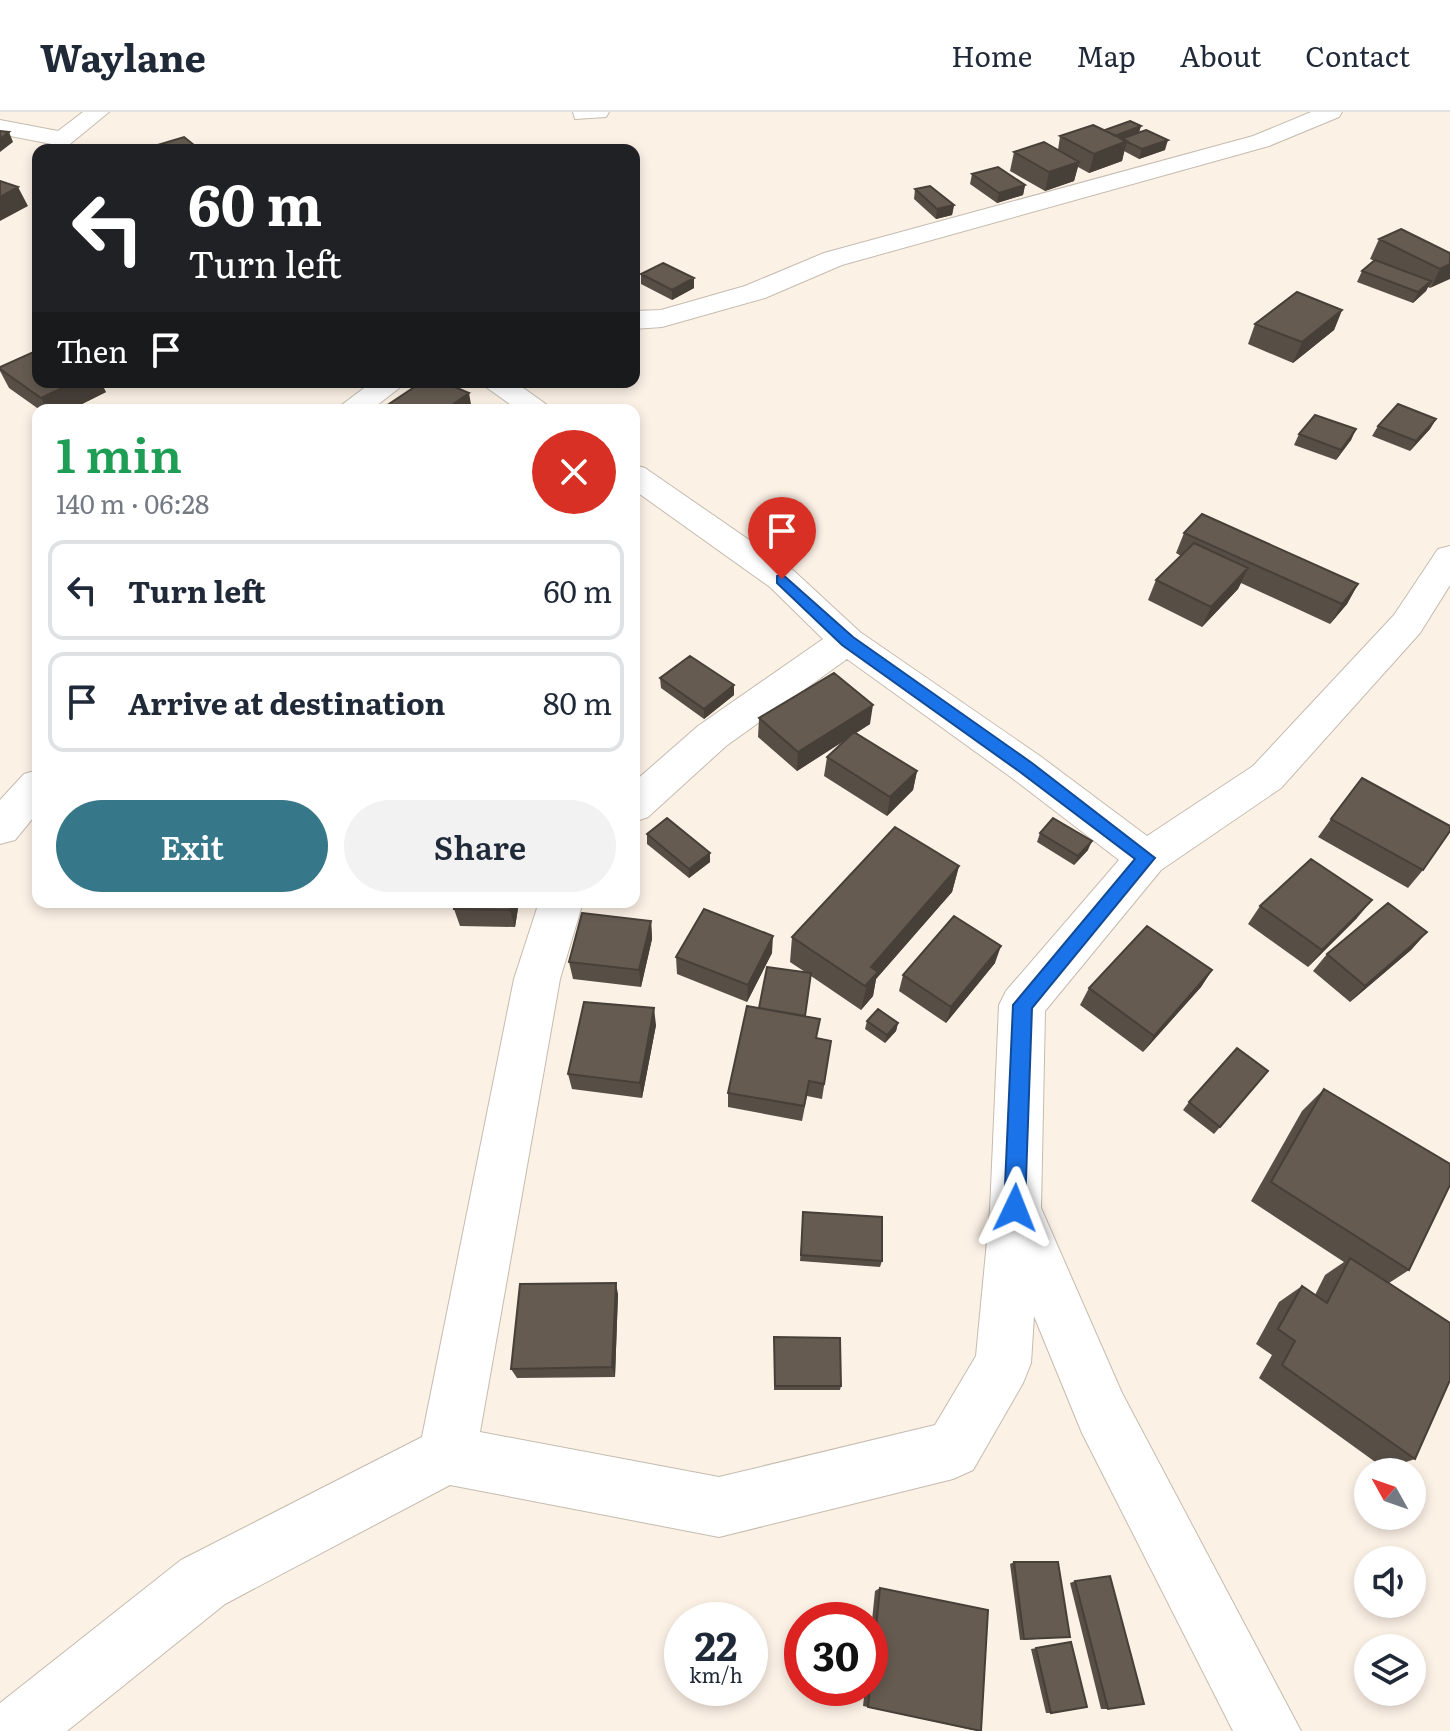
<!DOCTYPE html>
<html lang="en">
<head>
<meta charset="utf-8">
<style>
  body { margin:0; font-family:Literata,serif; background:#f2f2f3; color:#1f2937; height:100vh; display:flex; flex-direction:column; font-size:30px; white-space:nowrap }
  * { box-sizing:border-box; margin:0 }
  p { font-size:26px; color:#747a83 }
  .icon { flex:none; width:44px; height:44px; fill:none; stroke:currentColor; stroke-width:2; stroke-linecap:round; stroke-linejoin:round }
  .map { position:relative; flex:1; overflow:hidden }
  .sheet { position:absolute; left:32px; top:292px; width:608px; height:504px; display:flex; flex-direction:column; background:#fff; border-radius:16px; box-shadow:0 4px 12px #0003 }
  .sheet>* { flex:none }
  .hud { position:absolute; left:32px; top:32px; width:608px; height:244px; border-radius:16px; box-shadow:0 4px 12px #0003; background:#202124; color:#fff; overflow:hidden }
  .needle { width:52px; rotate:310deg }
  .tools { position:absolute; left:1354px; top:1346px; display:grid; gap:16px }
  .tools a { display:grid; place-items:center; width:72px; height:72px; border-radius:50%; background:#fff; box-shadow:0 4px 12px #0003; font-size:40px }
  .speed { position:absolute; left:664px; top:1490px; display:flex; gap:16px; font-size:40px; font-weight:700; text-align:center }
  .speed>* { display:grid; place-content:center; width:104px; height:104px; border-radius:50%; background:#fff; box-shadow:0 4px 12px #0003; line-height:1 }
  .speed small { font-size:20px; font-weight:400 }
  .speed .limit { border:12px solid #d22; background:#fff; color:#111 }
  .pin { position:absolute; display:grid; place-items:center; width:68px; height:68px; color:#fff; margin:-82px -34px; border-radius:50% 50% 50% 0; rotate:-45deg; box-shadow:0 0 8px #0007 }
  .pin .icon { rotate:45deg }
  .me { position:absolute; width:88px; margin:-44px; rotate:2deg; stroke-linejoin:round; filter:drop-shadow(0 0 6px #0008) }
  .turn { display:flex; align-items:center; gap:28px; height:168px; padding:0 24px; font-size:36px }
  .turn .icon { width:104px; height:104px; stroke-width:2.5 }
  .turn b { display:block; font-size:56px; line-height:68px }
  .then { display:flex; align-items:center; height:76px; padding:0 24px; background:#0003; gap:16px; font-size:30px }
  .round { display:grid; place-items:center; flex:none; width:84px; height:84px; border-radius:42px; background:#f2f2f3 }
  .headline { display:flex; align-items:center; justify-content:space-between; height:136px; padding:0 24px }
  h1 { font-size:48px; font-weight:600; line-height:60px; color:#1e9e55 }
  .button { display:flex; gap:16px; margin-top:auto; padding:16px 24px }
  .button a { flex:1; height:92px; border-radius:48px; background:#36778a; color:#fff; font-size:32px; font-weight:600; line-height:92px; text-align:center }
  .button a+a { background:#f2f2f3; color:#1f2937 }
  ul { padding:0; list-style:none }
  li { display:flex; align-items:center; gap:24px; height:100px; margin:0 16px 12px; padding:0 8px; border:4px solid #e0e1e3; border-radius:16px }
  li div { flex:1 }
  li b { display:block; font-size:30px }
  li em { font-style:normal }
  header { display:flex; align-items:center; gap:48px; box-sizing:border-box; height:112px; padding:0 40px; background:#fff; border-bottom:2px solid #e0e1e3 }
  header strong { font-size:38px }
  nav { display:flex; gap:44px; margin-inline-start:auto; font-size:28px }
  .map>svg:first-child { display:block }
</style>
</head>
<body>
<header>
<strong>Waylane</strong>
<nav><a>Home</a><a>Map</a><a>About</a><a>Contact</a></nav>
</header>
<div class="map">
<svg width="1450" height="1619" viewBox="0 0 1450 1619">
  <rect width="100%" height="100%" fill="#fcf1e5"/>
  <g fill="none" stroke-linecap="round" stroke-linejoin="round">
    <defs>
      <path id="minor" d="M83,0H109L70,32L62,34L0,22V8L58,19Z
        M573,0H609L606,5L575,7Z
        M1311,0H1342L1339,5L1269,34L842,153L765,186L662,215L634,217V199L661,198L745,174L824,141L1253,24Z
        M372,270H407L371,298H335Z
        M479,270H515L554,298H518Z
        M634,353L645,356L794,459L860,520L1040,644L1147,724L1253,654L1394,503L1438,437L1450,434V473L1420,521L1281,676L1161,758L1045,899L1041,1096L1122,1281L1301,1619H1233L1082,1321L1034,1204L1031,1251L1023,1271L973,1358L953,1367L719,1425L450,1373L225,1492L67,1619H0V1591L181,1448L422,1325L514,867L539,790H583L560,867L480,1320L719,1365L935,1313L976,1244L990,1098L999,893L1006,879L1119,748L1012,666L847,547L726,634L648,705L634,710V670L698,614L823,527L770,475L634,378Z
        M38,658V700L15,728L0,732V688L24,662Z"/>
    </defs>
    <use href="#minor" stroke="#c5bbaf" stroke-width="2"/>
    <use href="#minor" fill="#fff" fill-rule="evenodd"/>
  </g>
  <path fill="#574e46" d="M1141,14L1139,20L1165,38L1139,47L1124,39L1122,49L1089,61L1078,55L1074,69L1045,79L1010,59L1014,40L1058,38L1060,24Z
    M972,62L1025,73L1023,83L997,91L970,72Z
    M915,77L954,93L952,103L936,107L914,87Z
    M1379,127L1450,141L1430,176L1428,175L1426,179L1413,191L1357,170L1362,159L1375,149L1370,147Z
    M641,162L694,176L672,188L641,172Z
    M1342,198L1334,218L1293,251L1248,232L1255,212Z
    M0,255L106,280L70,298H40L9,276L0,259Z
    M1436,307L1430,317L1410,339L1372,324L1378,314Z
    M1356,317L1351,328L1336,348L1294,333L1299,322Z
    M1184,421L1358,472L1347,492L1330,512L1241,471L1238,477L1202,515L1148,488L1156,468L1181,444L1176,441Z
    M660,566L734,573V583L704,607L661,576Z
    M759,606L870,612L856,621L917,659L913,678L887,704L824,664L827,645L847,627L797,659L758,625Z
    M1331,707L1423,758L1408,776L1318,725Z
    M1040,721L1088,738L1074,753L1037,730Z
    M647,722L710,750L689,766L647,732Z
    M959,754L952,780L876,867L873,884L861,898L811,864L805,904L817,926L831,929L822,987L807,984L802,1009L728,995V981L759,896L805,860L790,850L792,825Z
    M455,790H519L515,815L460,814L454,797Z
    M1260,794L1357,806L1308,855L1248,812Z
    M651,809L652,827L641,875L573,867L569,850Z
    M1427,820L1411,838L1350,890L1313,859L1327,842Z
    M772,841L747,890L677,862L676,845Z
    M995,851L946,911L899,879L903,863Z
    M1212,858L1201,875L1143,940L1080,893L1089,876Z
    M867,909L898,911L896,919L885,931L865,917Z
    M656,913L642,986L572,977L568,962Z
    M1268,959L1214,1022L1183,998L1189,990Z
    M1324,977L1409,1158L1389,1171L1415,1347L1385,1357L1259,1266L1272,1243L1256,1232L1279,1190L1302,1174L1315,1183L1325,1163L1344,1150L1251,1089L1302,999Z
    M803,1100L882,1149L880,1155L800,1149Z
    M618,1182L615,1265L517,1266L511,1257Z
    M774,1225L841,1274L840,1278H774Z
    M1014,1450L1070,1525L1020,1528L1010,1452Z
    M1075,1469L1108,1597H1101L1070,1471Z
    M880,1476L973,1618L863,1594L865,1576H870V1528L875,1479Z
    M1071,1530L1051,1601H1046L1031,1537Z"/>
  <path fill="#474039" d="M1141,14L1138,24L1125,29L1113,24Z
    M9,20L13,30L0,40V27Z
    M1168,28L1165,38L1139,47L1142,37Z
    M1127,29L1122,49L1089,61L1094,42Z
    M1079,50L1074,69L1045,79L1049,60Z
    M1025,73L1023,83L997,91L999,81Z
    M18,75L28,94L0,109V85Z
    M954,93L952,103L936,107L937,97Z
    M1450,152V167L1430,176L1440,157Z
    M694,166V176L672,188V178Z
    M1431,169L1426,179L1413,191L1418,180Z
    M1342,198L1334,218L1293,251L1302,230Z
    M75,270H101L106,280L70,298H47L41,286Z
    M469,281L472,298H445Z
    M1436,307L1430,317L1410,339L1416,329Z
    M1356,317L1351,328L1336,348L1341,338Z
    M1248,456L1238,477L1202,515L1211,495Z
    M1358,472L1347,492L1330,512L1342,492Z
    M734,573V583L704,607V597Z
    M873,593L870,612L797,659L798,640Z
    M917,659L913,678L887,704L890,685Z
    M1092,729L1088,738L1074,753L1078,744Z
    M710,741V750L689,766V757Z
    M959,754L952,780L876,867L873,884L861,898L871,855Z
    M1372,788L1357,806L1308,855L1322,838Z
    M511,790H519L515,815L510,798Z
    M651,809L652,827L641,875L639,858Z
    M1427,820L1411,838L1350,890L1365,874Z
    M773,824L772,841L747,890L748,873Z
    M1001,834L995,851L946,911L951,895Z
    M1212,858L1201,875L1143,940L1154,924Z
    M654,896L656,913L642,986L640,971Z
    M898,911L896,919L885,931L887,923Z
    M616,1171L618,1182L615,1265L612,1255Z"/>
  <path fill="#655b51" stroke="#474039" stroke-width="2" d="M1130,9L1141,14L1115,24L1105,18Z
    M1093,13L1127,29L1094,42L1060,24Z
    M1146,18L1168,28L1142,37L1121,27Z
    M0,19L9,20L0,27Z
    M184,25L200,38H141Z
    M1044,30L1079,50L1049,60L1014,40Z
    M998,55L1025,73L999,81L972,62Z
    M0,69L18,75L0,85Z
    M930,74L954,93L937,97L915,77Z
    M1401,117L1450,141V152L1440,157L1379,127Z
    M1375,148L1431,169L1418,180L1362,159Z
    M663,151L694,166L672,178L641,162Z
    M1297,180L1342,198L1302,230L1255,212Z
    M38,238V270H75L41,286L0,257V255Z
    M422,270H443L469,281L445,298H380Z
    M1398,292L1436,307L1416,329L1378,314Z
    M1315,303L1356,317L1341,338L1299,322Z
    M1202,402L1358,472L1342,492L1184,421Z
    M1194,431L1248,456L1211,495L1156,468Z
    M690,544L734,573L704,597L660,566Z
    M834,561L873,593L798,640L759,606Z
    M854,620L917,659L890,685L827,645Z
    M1362,666L1450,714V719L1423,758L1331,707Z
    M667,706L710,741L689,757L647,722Z
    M1053,706L1092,729L1078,744L1040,721Z
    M895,715L959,754L871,855L878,860L865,874L792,825Z
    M1311,747L1372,788L1322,838L1260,794Z
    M455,790H511L510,798L454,797Z
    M1388,791L1427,820L1365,874L1327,842Z
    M704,797L773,824L748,873L676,845Z
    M582,801L651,809L639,858L569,850Z
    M954,804L1001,834L951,895L903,863Z
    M1147,814L1212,858L1154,924L1089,876Z
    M767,855L811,861L805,904L759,896Z
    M584,890L654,896L640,971L568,962Z
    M747,894L820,907L816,926L831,929L824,972L809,969L804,994L728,981Z
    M878,897L898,911L887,923L867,909Z
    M1237,936L1268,959L1220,1015L1189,990Z
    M1324,977L1450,1052V1073L1409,1158L1271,1070Z
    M803,1100L882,1105V1149L801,1143Z
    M1350,1146L1450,1211V1268L1415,1347L1282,1253L1295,1229L1278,1217L1302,1174L1327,1191Z
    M616,1171L612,1255L511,1257L520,1172Z
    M774,1225L840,1226L841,1274H775Z
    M1014,1450H1058L1070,1525L1024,1527Z
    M1110,1464L1144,1592L1108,1597L1075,1469Z
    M880,1476L988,1498L981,1619L868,1595Z
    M1071,1530L1087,1595L1051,1601L1036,1536Z"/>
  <path fill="#1a73e8" stroke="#114b97" stroke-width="2" d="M782,462L853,525L1032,651L1155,746L1032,896L1025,1096L1022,1103L1015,1106L1007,1103L1004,1096L1013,893L1135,747L1020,660L842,533L777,471V464Z"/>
</svg>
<div class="tools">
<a><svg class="needle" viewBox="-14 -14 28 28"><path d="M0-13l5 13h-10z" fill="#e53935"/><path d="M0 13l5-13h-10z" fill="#747a83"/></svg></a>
<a><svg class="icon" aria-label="sound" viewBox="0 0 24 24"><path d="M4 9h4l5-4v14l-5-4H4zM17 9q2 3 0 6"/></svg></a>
<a><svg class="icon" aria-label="layers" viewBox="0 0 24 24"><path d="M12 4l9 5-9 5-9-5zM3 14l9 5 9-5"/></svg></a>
</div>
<div class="speed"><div>22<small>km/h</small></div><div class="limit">30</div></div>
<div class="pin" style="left:782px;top:467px;background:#d93025"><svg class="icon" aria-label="arrive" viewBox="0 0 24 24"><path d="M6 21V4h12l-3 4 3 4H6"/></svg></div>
<svg class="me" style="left:1015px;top:1096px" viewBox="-20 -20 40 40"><path d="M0-17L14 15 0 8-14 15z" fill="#1a73e8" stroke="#fff" stroke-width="4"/></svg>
<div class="hud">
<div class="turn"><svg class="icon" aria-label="left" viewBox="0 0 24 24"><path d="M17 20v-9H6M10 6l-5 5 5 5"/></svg><div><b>60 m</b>Turn left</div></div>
<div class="then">Then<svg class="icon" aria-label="arrive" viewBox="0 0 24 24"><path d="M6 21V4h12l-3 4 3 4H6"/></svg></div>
</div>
<section class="sheet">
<div class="headline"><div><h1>1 min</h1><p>140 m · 06:28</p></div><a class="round" style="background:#d93025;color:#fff"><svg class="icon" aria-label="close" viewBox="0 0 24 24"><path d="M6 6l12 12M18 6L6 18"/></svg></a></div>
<ul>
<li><svg class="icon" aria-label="left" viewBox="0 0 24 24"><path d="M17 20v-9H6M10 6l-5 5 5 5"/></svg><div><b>Turn left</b></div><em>60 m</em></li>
<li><svg class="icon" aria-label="arrive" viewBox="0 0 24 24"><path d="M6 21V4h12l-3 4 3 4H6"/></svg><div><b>Arrive at destination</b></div><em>80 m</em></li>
</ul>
<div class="button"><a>Exit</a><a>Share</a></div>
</section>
</div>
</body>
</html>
